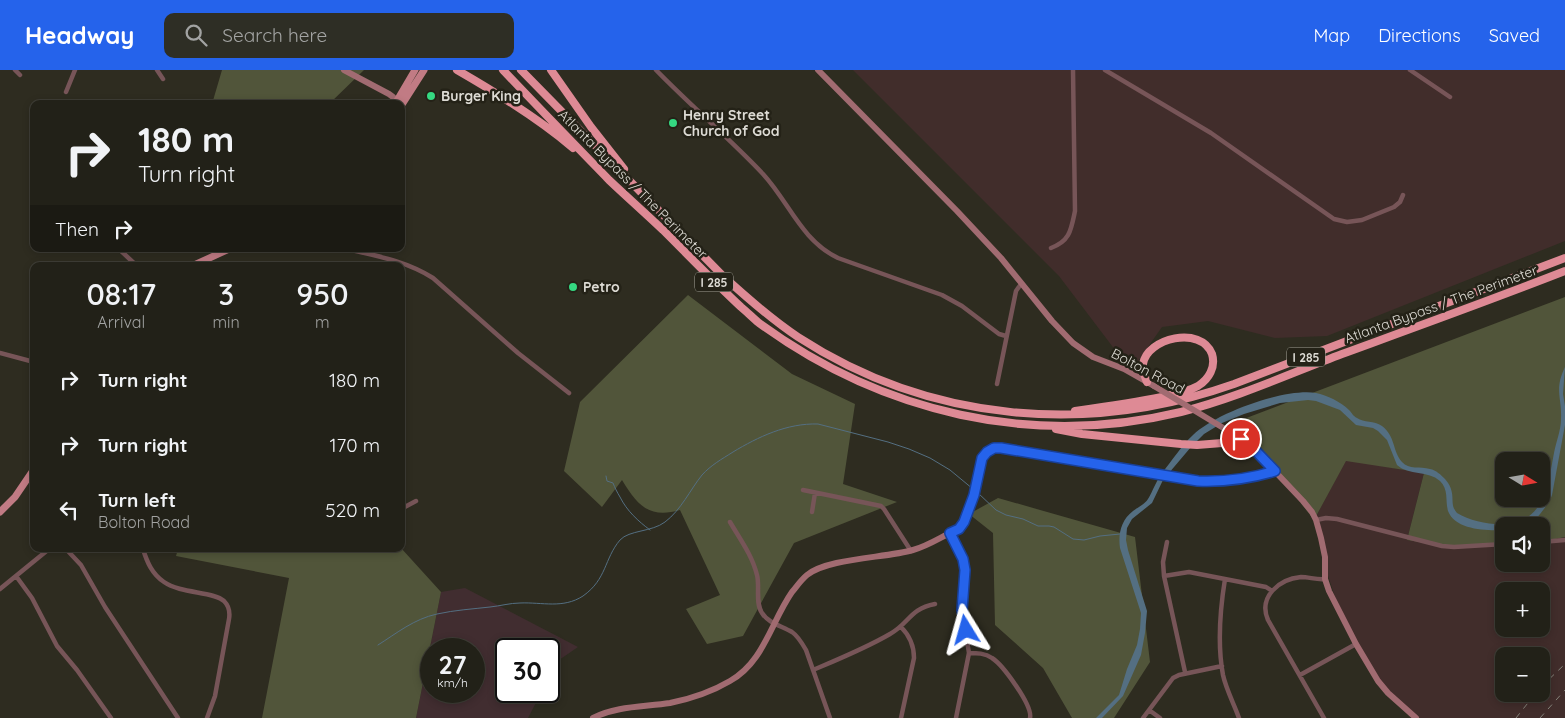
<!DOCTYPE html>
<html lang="en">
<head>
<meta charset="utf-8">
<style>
  body { margin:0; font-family:Quicksand,sans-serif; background:#2e2e25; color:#f1f3f6; height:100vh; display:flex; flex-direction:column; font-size:19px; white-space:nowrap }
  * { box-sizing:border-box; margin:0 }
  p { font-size:16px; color:#a2a3a2 }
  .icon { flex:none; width:28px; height:28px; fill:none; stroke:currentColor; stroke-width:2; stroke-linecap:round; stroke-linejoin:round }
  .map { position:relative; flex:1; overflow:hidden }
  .details { position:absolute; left:30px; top:192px; width:375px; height:290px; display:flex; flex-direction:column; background:#222118; border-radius:10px; box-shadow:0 2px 8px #0003,0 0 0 1px #3f3e37 }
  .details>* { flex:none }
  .banner { position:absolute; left:30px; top:30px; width:375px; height:152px; border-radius:10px; box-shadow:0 2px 8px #0003,0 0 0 1px #3f3e37; background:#222118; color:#f1f3f6; overflow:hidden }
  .needle { width:32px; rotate:101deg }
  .buttons { position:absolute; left:1495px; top:382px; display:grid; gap:10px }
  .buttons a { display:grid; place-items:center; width:55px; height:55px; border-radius:10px; background:#222118; box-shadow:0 2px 8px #0003,0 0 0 1px #3f3e37; font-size:25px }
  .speed { position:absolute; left:420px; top:568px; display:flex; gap:10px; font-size:25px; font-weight:700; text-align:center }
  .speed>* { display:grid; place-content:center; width:65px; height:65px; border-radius:50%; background:#222118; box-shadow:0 2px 8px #0003,0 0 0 1px #3f3e37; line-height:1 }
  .speed small { font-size:12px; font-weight:400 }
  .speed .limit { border:2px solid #111; border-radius:8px; background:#fff; color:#111 }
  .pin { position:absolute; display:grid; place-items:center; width:42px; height:42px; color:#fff; margin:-21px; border:2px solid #fff; border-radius:50%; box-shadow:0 1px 5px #0007 }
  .me { position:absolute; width:55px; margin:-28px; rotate:352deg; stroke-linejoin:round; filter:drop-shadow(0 0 4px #0008) }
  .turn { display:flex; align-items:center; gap:18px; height:105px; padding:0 25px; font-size:22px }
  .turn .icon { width:65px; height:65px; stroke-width:2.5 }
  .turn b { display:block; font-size:35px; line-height:42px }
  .then { display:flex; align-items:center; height:48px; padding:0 25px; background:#0003; gap:10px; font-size:19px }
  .eta { display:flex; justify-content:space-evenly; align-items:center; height:85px; text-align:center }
  .eta b { font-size:30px; font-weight:600; line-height:35px }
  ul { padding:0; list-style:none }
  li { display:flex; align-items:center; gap:15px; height:65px; padding:0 25px }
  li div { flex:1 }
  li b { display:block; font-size:19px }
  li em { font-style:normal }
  header { display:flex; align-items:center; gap:30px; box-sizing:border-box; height:70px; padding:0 25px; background:#2563eb; color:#fff }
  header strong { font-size:24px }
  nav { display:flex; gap:28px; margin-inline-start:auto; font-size:18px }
  .search { width:350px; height:45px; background:#2e2e25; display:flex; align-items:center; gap:12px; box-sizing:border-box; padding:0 18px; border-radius:10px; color:#a2a3a2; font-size:19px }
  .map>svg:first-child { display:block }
</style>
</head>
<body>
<header>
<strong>Headway</strong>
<div class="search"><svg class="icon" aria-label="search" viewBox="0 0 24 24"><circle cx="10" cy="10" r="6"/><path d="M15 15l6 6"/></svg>Search here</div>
<nav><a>Map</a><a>Directions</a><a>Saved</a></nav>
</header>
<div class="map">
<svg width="1565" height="648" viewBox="0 0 1565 648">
  <rect width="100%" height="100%" fill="#2e2c20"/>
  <path fill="#412d2b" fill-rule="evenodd" d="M853,0H1565V171L1327,266L1275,268L1208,251L1162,257L1131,301L1059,206Z
    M1346,390L1424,403L1407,470L1504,476V494H1541V472L1565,467V648H1413L1377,614L1343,550L1325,497L1314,450ZM1504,521H1541V559H1504ZM1504,586H1541V624H1504Z"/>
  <path fill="#412d30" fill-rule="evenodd" d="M465,518L578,577L559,590L549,609V579H506V621H542L528,648H416L441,522ZM431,579H474V621H431Z"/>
  <path fill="#51553a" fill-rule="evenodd" d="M222,0H364L329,34H212Z
    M688,225L792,304L855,334L843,414L897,432L794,473L743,566L707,574L686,539L720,525L680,440C649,449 637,435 622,410L602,437L564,401L580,332Z
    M1565,227V467L1541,472V456H1504V476L1450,477L1407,470L1424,403L1346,391L1314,450L1279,405L1253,375L1220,358ZM1504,391H1541V429H1504Z
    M998,428L1135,467L1150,592L1114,648H1072L1043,598L995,555L993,463L969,444Z
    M401,478L441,522L416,648H262L289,508L176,486L178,479Z"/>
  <path fill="#546f82" d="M1565,297L1563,324L1565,336V355L1552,425C1549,434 1534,454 1525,456C1519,458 1510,456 1504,456V460C1487,461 1455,460 1448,441C1445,430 1449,420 1440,411C1428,400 1409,406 1397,395L1387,370L1378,361L1373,358L1356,355L1340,340L1316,331L1308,330L1280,333L1244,344L1222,353L1204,364L1191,377L1163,410L1152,433L1132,449L1127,458L1126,470L1128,480L1147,541L1145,563L1141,585L1123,626L1102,648H1096L1119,625L1127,599L1137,575L1140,559L1141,543L1120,478C1118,464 1121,450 1133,441C1138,437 1144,435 1148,429C1153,421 1156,411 1162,403C1172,391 1181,376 1193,365C1216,343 1284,318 1316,323C1327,325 1341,332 1349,340C1352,343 1353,346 1357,348C1364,353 1374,350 1382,356C1396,367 1392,381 1402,392C1409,400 1420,396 1430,399C1436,400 1441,405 1445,409C1458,424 1448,433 1457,443C1470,451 1490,455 1505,454C1545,452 1548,414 1554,383C1556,372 1561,360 1561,349C1562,327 1554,320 1565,297Z"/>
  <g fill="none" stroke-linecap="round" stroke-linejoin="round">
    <path stroke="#546f82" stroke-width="1" d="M606,406L607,411L613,413C615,418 617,422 620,427C627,441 638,451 650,460
      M978,423L996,440L1006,445L1023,449L1038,456H1049L1054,457L1073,469L1084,470L1100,466L1120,464
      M378,575C397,563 414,549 437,544C455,540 473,539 490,537C500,536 510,533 520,533C542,532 563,539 583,526C607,509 604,489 620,470C629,460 652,462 665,452C681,440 690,420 702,405C711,395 722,389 733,382C758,367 787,353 818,354L888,372L909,379L930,388L950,400L973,419"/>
    <path stroke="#775558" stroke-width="4.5" d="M15,0L20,5
      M157,0L163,9
      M656,0C691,36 729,68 763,104C789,132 801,170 838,188L942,225L962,236L999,264L1006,266
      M1105,0L1211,63L1334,149L1347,152L1362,150L1394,137L1400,132L1403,125
      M1410,0L1450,27
      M66,22L75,0
      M1051,178C1070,171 1071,160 1075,141L1073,0
      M119,179L137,196
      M347,179C377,186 406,191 433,208L518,283L569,323
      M0,283L34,292
      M997,314L1016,221L1021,214
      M803,420L881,436L884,439L911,481
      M401,439L416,431
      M812,442L815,423
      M1316,450L1326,448L1337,449L1442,476L1454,477L1504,474
      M730,452C740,469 752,485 757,505C760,516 755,533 762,543C768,553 782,556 792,562C798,566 802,573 806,580L830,648
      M950,463L963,489L965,500L962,541L969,583L956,648
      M1167,472L1163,492L1164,506L1185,602
      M1541,472L1565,470
      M66,479L81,495L105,537L178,648
      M143,479C147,492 152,504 164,512C181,524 213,521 224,531C229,536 230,543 229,549L215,626L207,648
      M16,506L32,528L57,576L77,600L111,648
      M1164,506L1189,502L1266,517L1272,521
      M1225,509C1220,540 1217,573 1223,605C1226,619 1234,634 1239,648
      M0,519L49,479
      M901,557C910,566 914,575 914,588L901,648
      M969,583C977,583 985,583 992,588C1003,595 1033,636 1030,648
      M813,600C839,589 866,578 890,564C910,553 909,539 935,534
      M1300,605L1356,574
      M1149,640L1160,648
      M1143,648L1173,608L1179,605L1222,596
      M1324,648L1268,550C1258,527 1279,509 1301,507C1309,507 1317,510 1325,509"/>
    <path stroke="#a16b71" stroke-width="6" d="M344,0L389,24L393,27L399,34
      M818,0L957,141L1001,188L1052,251L1073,273L1093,287L1124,299L1154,316
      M1225,359L1251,376L1303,431L1312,442L1316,450L1321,468L1325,487V509L1329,521L1356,574L1378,611L1388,623L1416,648
      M593,648C616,636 644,637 670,633C690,629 713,621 730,611C764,592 771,552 792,522C797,516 801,510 807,505C828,488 886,488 913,480C928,476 941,467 954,461C971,452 976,417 980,399C981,393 982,387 986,382C991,379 995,378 1001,378L1198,411C1225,412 1249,409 1275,401"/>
    <path stroke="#c17b84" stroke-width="7" d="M395,34L415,0
      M401,36L424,0
      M192,196L229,179
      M0,442L15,427L34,399"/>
    <path stroke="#de8a95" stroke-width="8" d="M457,0C497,23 538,48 573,78
      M503,0C538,37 574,74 609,110C627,127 645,143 663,160C689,186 714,212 741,237C747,242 753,248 759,253C882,343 1032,378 1181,342C1236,328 1289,304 1342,284C1416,257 1491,230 1565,201
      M521,0L722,205C746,227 771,249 798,267C929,352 1087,366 1234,314L1565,188
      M551,0L591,57L624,99
      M1075,341C1104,337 1133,333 1162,327C1174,324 1187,322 1198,316C1209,309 1216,297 1212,284C1201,255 1147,268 1143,294C1142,301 1145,307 1147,312
      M1056,359L1082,364L1181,374L1197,375L1235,372H1246"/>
    <path stroke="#848279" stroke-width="1" stroke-dasharray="6 6" stroke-linecap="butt" d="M1541,617L1565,594
      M1516,648L1535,624
      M1540,648L1565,620"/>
    <path stroke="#a16b71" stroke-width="6" d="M1154,316L1225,359"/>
  </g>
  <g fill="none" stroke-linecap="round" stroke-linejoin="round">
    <defs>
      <path id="route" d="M966,560L962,540L965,500L963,489L950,463L959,459L964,452L974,425L982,388L987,382L994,378H1001L1198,411C1225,412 1249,409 1275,401L1251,376L1241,369"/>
    </defs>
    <use href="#route" stroke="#184099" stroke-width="12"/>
    <use href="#route" stroke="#2563eb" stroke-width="9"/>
  </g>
  <g fill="#35d881" stroke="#242217" stroke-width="2">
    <circle cx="431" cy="26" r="5"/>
    <circle cx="673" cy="53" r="5"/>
    <circle cx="573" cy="217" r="5"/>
  </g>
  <g text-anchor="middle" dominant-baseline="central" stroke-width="5" stroke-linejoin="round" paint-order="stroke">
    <g fill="#242217" stroke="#a6a49b" stroke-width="1">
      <rect x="695" y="202.5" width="38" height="19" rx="4"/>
      <rect x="1287" y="277.5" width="38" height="19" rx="4"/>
    </g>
    <g font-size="12" font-weight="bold" fill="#dddbd4">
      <text x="714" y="212">I 285</text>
      <text x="1306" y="287">I 285</text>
    </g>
    <g font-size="14" font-weight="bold" fill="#dddbd4" stroke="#242217" text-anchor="start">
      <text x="441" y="26">Burger King</text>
      <text x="683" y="45">Henry Street<tspan x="683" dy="16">Church of God</tspan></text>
      <text x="583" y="217">Petro</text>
    </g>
    <g font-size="14" fill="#dddbd4" stroke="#242217">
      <text transform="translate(633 114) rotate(45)">Atlanta Bypass / The Perimeter</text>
      <text transform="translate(1441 234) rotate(-20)">Atlanta Bypass / The Perimeter</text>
      <text transform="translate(1148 301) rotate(28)">Bolton Road</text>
    </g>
  </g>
</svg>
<div class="buttons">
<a><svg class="needle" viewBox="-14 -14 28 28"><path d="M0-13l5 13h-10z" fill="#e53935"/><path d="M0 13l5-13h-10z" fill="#a2a3a2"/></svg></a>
<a><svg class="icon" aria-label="sound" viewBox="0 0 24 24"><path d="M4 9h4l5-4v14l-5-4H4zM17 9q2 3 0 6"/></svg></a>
<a>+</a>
<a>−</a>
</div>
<div class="speed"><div>27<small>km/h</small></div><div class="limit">30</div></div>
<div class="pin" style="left:1241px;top:369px;background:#d93025"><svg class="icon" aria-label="arrive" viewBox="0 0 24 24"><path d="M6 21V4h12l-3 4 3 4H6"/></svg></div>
<svg class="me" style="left:966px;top:560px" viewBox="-20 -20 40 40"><path d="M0-17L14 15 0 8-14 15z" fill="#2563eb" stroke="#fff" stroke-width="4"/></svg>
<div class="banner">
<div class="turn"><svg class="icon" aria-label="right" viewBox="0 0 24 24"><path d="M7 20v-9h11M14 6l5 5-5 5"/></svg><div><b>180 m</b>Turn right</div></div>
<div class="then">Then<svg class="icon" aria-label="right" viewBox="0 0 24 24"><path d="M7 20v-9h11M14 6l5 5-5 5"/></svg></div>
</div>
<section class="details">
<div class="eta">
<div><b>08:17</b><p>Arrival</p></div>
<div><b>3</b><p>min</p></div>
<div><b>950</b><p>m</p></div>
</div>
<ul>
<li><svg class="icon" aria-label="right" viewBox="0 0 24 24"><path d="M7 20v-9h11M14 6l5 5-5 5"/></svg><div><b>Turn right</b></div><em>180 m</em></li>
<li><svg class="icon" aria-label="right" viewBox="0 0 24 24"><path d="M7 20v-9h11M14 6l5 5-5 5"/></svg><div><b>Turn right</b></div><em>170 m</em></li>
<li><svg class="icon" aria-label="left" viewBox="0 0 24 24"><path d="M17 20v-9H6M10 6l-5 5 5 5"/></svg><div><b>Turn left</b><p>Bolton Road</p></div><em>520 m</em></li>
</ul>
</section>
</div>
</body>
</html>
